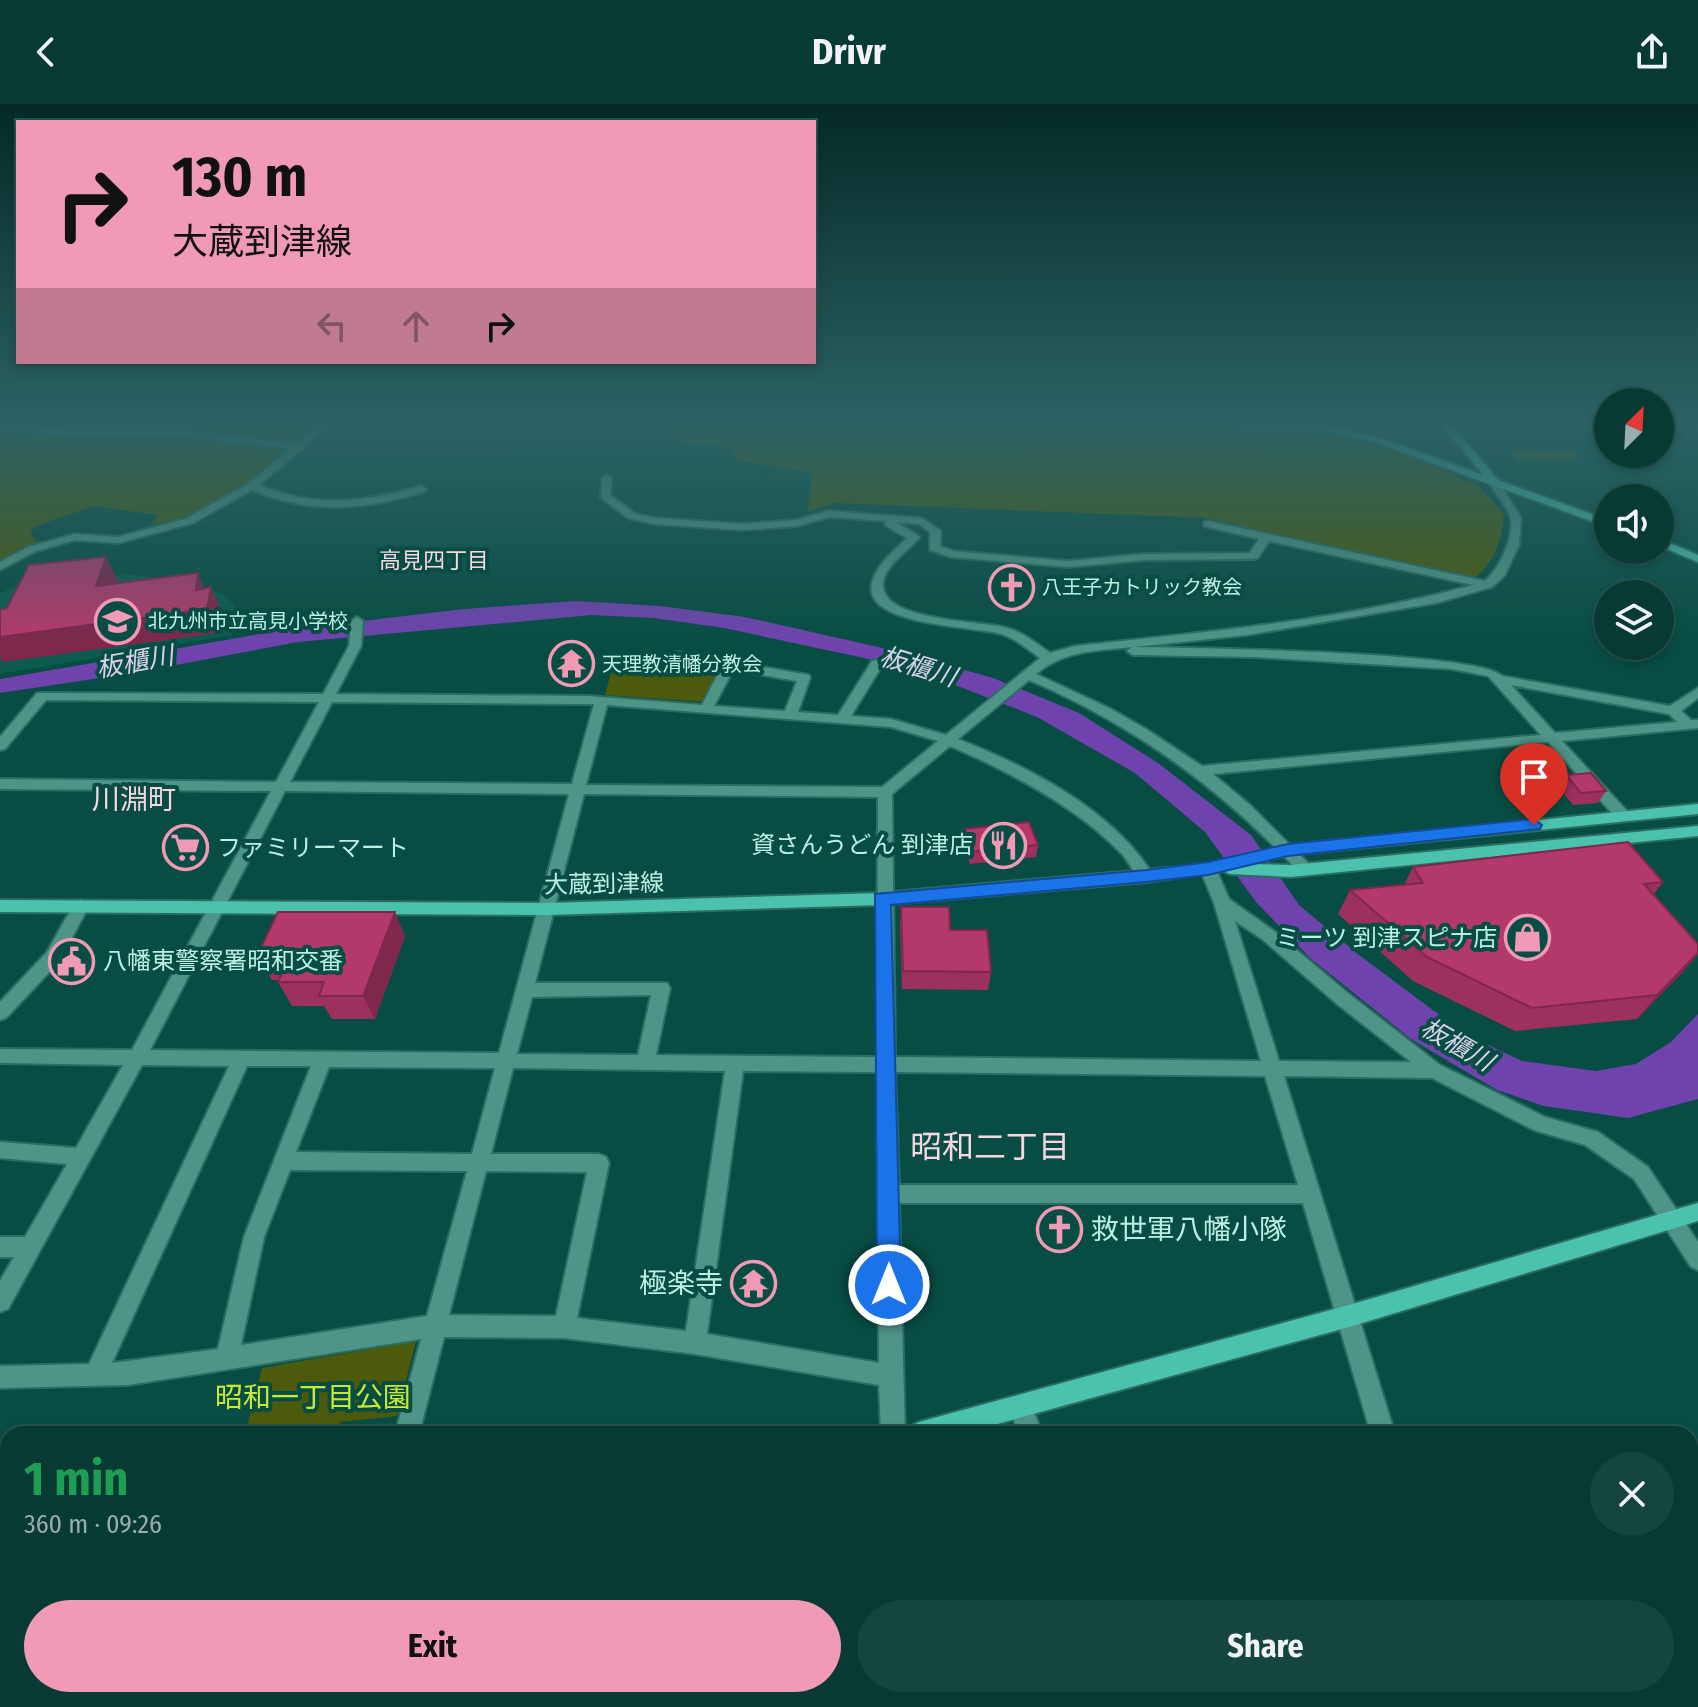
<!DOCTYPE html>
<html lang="en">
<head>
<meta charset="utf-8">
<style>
  body { margin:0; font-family:"Fira Sans Condensed","Noto Sans JP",sans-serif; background:#14453e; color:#f1f3f6; height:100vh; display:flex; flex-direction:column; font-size:30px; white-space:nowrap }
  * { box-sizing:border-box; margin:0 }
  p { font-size:26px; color:#98adac }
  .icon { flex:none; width:44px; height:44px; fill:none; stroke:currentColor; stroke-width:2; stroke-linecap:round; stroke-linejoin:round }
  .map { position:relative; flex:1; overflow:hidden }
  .side { position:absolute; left:0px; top:1322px; width:1698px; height:282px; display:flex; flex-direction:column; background:#063a32; border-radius:24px 24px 0 0; box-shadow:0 4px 12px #0003,0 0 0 2px #27544d }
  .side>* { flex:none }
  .banner { position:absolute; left:16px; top:16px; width:800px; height:244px; border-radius:0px; box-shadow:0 4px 12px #0003,0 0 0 2px #27544d; background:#f09ab5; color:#111; overflow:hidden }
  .needle { width:52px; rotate:24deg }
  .buttons { position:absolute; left:1594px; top:284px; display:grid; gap:16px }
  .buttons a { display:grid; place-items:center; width:80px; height:80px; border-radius:50%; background:#063a32; box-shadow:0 4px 12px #0003,0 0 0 2px #27544d; font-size:40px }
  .pin { position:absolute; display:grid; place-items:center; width:68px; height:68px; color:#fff; margin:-82px -34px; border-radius:50% 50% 50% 0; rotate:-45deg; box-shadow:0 0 8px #0007 }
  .pin .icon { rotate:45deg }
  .me { position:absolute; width:88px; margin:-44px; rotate:0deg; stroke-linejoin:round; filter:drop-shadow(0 0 6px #0008) }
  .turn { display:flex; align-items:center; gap:28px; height:168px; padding:0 24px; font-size:36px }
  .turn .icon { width:104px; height:104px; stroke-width:2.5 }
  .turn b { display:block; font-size:56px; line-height:68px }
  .lanes { display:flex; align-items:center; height:76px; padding:0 24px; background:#0003; justify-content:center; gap:40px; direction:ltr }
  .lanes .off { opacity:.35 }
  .round { display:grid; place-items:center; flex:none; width:84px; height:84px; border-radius:42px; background:#14453e }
  .headline { display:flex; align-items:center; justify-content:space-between; height:136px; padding:0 24px }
  h1 { font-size:48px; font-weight:700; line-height:60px; color:#1e9e55 }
  .button { display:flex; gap:16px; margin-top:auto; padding:16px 24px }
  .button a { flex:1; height:92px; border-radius:48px; background:#f09ab5; color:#111; font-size:32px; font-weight:700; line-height:92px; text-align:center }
  .button a+a { background:#14453e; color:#f1f3f6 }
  header { display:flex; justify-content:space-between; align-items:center; height:104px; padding:0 24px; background:#063a32; font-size:36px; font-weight:700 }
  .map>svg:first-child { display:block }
</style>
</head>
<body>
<header><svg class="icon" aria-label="back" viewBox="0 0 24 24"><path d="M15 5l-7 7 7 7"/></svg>Drivr<svg class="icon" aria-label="share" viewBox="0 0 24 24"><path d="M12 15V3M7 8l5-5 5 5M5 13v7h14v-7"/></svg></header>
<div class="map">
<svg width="1698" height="1603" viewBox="0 0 1698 1603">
  <rect width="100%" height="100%" fill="#084d43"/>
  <path fill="#0c5b4f" d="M128,470L187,479L223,490L237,504L232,531L0,570V490L17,480Z"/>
  <path fill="#4d5a0b" d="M0,316C41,316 95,344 131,316H326C271,361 223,411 150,421L158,411L94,402L36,422L30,429L38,440L0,459Z
    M586,316H1127L1325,330L1378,341L1444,365L1480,383L1504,410C1502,437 1495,457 1474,475L1206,414L834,399L808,408L812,369L736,356L732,344L670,336L663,318L614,320Z
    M1510,347H1572L1581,356H1518Z
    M616,550L721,563L706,598L605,591Z
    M416,1237L397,1312L340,1318L336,1330H245L262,1264Z"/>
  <path fill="#6f43ae" d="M576,497L660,502L745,513L900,548L993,574L1079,609L1158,659L1251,731L1299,801L1359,851L1465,930L1522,957L1596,967L1636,960L1671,938L1698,910V995L1628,1014L1544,1002L1497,986L1411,935L1310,854L1256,798L1205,728L1135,669L1037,613L932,572L878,557L724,524L654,514L592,511L298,538L133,569L0,589V575L277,527L464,505Z"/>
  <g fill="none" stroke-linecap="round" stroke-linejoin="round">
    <defs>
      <path id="street" d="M325,316H336L259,381C315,405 365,398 421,382L426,385L425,387C366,406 310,411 252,386L193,419L118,439L75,436L36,447L0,466V458L28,443L75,430L118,433L185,415L248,380L290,345L183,332H61L0,325V319L61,326H183L296,340Z
        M1679,316L1698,318V324L1681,318Z
        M607,371L612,374L610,391L636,410L655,414L742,420L796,416L829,407L922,414L941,427L940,442L953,447L1068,457L1144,450L1250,449L1259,435L1204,422V418L1208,417L1485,477C1499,465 1516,431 1510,412C1506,401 1495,389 1489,379L1498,377L1521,414L1519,441L1505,471L1492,483L1436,499L1247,531L1134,543C1185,544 1479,547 1502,572L1670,602L1698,584V594L1681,607L1691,616H1698V624L1562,637L1628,708L1630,712L1628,716H1618L1548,638L1213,670L1250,701L1310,761L1313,765L1305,770L1300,769C1222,685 1134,621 1029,576L958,635C1029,663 1112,705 1154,772L1146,778C1135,774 1130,759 1122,750C1114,742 1104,733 1095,725C1051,690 1001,664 950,642L892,690L895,953L1261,957L1214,799L1200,765L1208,760L1216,765L1229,795L1274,827L1349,890L1440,961L1545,1013L1598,1028L1648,1063L1698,1138V1166L1691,1163L1634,1075L1585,1041L1534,1026L1432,974L1284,972L1395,1330H1371L1303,1099H899L905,1330H881L879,1281L695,1250L564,1234L444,1233L419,1330H395L421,1235L128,1281L0,1284V1262L89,1260L229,962L142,961L8,1205L0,1208V1177L14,1153H0V1133H25L67,1060L0,1054V1038L76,1044L123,961L0,959V945L132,946L271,687L0,685V675L276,678L319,598L46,596L5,645L0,646V633L37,589L323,590L349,542L351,517L357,513L363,517L361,542L336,590L588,592L702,601L721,564L673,555V549L677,548L809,571L810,574L798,608L838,611L872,557L877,556L883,560L851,612L891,615L946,631L1040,554C1029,546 1017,536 1004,531C980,521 848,524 875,471C882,456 896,445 907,434L885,421V417L829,413L797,422L742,426L655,420L628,414L601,394L602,374ZM896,418L919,420L930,428V446L951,453L1068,463L1144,456L1254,455L1258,454L1269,437L1473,481C1344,516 1207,528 1075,542L1050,549C1037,540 1023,528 1007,524C981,516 885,518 883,482C882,463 909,446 920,433ZM1132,543L1127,547L1133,551L1254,553L1452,565L1488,572L1541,631L1202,662L1146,625L1109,604L1036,570C1065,546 1096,547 1132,543ZM733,566L797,577L785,607L714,602ZM1511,581L1669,610L1677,618L1555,629ZM332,598L588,600H594L572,680L290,678ZM607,601L891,623L938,637L882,683L586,681ZM285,687L569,690L499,949L150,946ZM584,690L878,693L877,953L656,951L670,884L667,879H535ZM1235,817L1262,835L1337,900L1411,958L1279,957ZM651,891L638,951L517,950L532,893ZM247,962H311L244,1133L218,1245L112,1259ZM329,963L495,964L472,1050L296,1048ZM513,964L725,967L686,1227L577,1214L609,1059L606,1053L599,1050H491ZM743,967L877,968L879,1259L707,1230ZM895,968L1265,972L1298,1081H899ZM290,1066L467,1067L427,1212L241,1241L264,1133ZM486,1067L587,1068L556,1212L449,1211Z
        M81,796L89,802L59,858L6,914L0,916V898L47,848L75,798Z
        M1020,1292L1028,1295L1043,1330H1019L1009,1303L1012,1295Z
        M1698,1419V1443L1690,1445V1421Z
        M325,1596H351L349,1603H323Z
        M877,1596H903V1603H877Z
        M983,1596H1038L1035,1603H980Z
        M1449,1596H1475L1477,1603H1451Z"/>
      <path id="secondary" d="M1175,316H1229L1327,321L1383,335L1483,371L1438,316H1448L1498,376L1608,416V423L1377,339L1327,327L1180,319Z
        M1660,435L1698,451V458L1660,442Z
        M1698,700V710L1288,751L1251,760L1291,761L1698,722V732L1291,773L1230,770L1223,767L1146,778L881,801L547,811L0,808V796L547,799L881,789L1146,766L1208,760L1288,741Z
        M1698,1099V1117L1349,1223L961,1330H907L911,1322L919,1318L1349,1201Z
        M8,1547V1573L0,1574V1548Z"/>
    </defs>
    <use href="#street" stroke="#2c6d63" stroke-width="4"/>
    <use href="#secondary" stroke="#2c6d63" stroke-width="4"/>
    <use href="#street" fill="#4f9587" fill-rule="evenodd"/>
    <use href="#secondary" fill="#4ac2ad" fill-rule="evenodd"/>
  </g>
  <path fill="#9b315c" d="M1566,671L1606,687L1598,699L1573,701L1558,683Z
    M964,725L1038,741L1036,753L970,760L963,737Z
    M1413,763L1663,778L1653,791L1698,850L1682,869L1637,915L1515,927L1413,877L1338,810L1350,786L1404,781Z
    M901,803L950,826L991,868L988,886L902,885L900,821Z
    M405,832L375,915H332L324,902H292L278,878V876H272L257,852Z"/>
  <path fill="#7e284b" d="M106,453L118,476L109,505L96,482Z
    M198,469L208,493L211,483L222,507L218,529L3,558L0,554V533L196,486Z
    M395,808L405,832L375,915L363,892Z
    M1698,849L1682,869L1637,915L1657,891Z"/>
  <path fill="#b4396b" stroke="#7e284b" stroke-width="2" d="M106,453L96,482L198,469L196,486L211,483L207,505L0,533V506L7,504L29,461Z
    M1591,669L1606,687L1581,689L1566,671Z
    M1029,718L1038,741L971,748L964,725Z
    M1628,738L1663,778L1644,780L1698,840V849L1657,891L1532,904L1427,853L1350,786L1423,779L1413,763Z
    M901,803H949L950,826H987L991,868L903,867Z
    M278,808H395L363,892H319L324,878H278L289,853L257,852Z"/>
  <linearGradient id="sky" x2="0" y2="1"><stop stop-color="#042a25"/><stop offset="0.59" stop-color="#2c6266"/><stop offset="1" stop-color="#2c6266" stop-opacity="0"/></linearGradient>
  <rect width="1698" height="540" fill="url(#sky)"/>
  <path fill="#1a73e8" stroke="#114b97" stroke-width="2" d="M1534,715L1542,721L1540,725L1288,752L1208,771L1146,778L891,801L901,1181L897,1189L889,1193L880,1189L877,1181L875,790L1146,766L1208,758L1288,740Z"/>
  <defs>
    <symbol id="church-ring" viewBox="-11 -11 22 22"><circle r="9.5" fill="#084d43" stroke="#f09ab5" stroke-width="1.5"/><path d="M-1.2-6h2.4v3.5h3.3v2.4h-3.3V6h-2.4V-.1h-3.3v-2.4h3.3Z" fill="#f09ab5"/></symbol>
    <symbol id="school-ring" viewBox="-11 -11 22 22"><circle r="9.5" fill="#084d43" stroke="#f09ab5" stroke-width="1.5"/><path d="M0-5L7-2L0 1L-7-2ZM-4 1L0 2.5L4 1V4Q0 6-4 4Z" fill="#f09ab5"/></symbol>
    <symbol id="temple-ring" viewBox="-11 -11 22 22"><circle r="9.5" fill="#084d43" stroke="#f09ab5" stroke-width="1.5"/><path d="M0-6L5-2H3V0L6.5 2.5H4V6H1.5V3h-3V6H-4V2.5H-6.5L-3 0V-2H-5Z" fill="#f09ab5"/></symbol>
    <symbol id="restaurant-ring" viewBox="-11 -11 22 22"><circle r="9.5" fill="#084d43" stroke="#f09ab5" stroke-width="1.5"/><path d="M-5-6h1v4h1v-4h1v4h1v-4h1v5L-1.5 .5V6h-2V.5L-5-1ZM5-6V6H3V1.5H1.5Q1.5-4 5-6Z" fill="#f09ab5"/></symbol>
    <symbol id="supermarket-ring" viewBox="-11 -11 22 22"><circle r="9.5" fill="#084d43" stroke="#f09ab5" stroke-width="1.5"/><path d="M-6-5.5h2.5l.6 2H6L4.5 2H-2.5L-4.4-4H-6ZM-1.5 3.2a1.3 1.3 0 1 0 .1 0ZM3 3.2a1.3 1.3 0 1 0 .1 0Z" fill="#f09ab5"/></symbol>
    <symbol id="shop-ring" viewBox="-11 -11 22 22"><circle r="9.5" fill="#084d43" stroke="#f09ab5" stroke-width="1.5"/><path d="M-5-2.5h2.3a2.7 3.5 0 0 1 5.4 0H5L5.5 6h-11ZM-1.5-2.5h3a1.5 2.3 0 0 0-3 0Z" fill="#f09ab5"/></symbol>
    <symbol id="civic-ring" viewBox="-11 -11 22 22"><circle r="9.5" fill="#084d43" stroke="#f09ab5" stroke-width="1.5"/><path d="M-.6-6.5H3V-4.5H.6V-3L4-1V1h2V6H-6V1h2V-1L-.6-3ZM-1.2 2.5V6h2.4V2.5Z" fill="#f09ab5"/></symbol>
  </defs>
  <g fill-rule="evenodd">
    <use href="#church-ring" x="986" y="458" width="51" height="51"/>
    <use href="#school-ring" x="92" y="492" width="51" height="51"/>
    <use href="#temple-ring" x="546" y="534" width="51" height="51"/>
    <use href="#restaurant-ring" x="978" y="716" width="51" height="51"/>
    <use href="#supermarket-ring" x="160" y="718" width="51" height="51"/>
    <use href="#shop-ring" x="1502" y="808" width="51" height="51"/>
    <use href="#civic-ring" x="46" y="832" width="51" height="51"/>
    <use href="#church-ring" x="1034" y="1100" width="51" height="51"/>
    <use href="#temple-ring" x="728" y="1154" width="51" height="51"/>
  </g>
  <g text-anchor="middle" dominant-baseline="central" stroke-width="8" stroke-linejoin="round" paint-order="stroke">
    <g font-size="20" fill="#bcefe3" stroke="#084d43" text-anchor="start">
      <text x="1042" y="483">八王子カトリック教会</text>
      <text x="148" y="517">北九州市立高見小学校</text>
      <text x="602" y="560">天理教清幡分教会</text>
    </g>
    <g font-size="22" fill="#f9d7e1" stroke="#084d43">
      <text x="434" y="456">高見四丁目</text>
    </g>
    <g font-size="24" fill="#bcefe3" stroke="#084d43" text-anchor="end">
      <text x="973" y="741">資さんうどん 到津店</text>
      <text x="217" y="744" text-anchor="start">ファミリーマート</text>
      <text x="1497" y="834">ミーツ 到津スピナ店</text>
      <text x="103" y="857" text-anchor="start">八幡東警察署昭和交番</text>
    </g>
    <g font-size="24" fill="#bcefe3" stroke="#084d43">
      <text transform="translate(604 780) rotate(-1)">大蔵到津線</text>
    </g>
    <g font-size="26" font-style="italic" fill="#d9d0ec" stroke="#084d43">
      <text transform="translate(135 558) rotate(-10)">板櫃川</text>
      <text transform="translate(918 563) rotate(17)">板櫃川</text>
      <text transform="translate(1457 941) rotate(30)">板櫃川</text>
    </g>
    <g font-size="28" fill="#f9d7e1" stroke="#084d43">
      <text x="134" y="695">川淵町</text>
    </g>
    <g font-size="28" fill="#bcefe3" stroke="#084d43" text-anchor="start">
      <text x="1091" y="1125">救世軍八幡小隊</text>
      <text x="723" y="1179" text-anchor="end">極楽寺</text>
    </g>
    <g font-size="28" fill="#cae832" stroke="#084d43">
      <text x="313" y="1293">昭和一丁目公園</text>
    </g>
    <g font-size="32" fill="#f9d7e1" stroke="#084d43">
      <text x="990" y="1043">昭和二丁目</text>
    </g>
  </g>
</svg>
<div class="buttons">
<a><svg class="needle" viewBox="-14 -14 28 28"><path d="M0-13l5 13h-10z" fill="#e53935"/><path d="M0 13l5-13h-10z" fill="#98adac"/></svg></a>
<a><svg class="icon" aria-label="sound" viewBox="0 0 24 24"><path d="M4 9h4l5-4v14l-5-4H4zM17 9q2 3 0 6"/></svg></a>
<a><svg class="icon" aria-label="layers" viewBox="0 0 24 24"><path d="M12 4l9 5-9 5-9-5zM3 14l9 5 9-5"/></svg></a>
</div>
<div class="pin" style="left:1534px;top:721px;background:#d93025"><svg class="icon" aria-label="arrive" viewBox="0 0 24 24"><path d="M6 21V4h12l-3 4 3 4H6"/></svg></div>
<svg class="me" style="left:889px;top:1181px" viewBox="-20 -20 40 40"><circle r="17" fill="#1a73e8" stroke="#fff" stroke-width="3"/><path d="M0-11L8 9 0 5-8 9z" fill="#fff"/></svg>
<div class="banner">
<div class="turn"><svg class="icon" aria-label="right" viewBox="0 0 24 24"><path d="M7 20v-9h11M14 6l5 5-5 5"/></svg><div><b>130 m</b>大蔵到津線</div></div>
<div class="lanes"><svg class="icon off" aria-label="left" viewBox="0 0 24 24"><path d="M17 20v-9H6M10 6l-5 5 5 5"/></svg><svg class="icon off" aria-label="ahead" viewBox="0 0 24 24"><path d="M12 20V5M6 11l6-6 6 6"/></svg><svg class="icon" aria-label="right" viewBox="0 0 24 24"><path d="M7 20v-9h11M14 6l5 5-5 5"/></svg></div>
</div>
<section class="side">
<div class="headline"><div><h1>1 min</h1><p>360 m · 09:26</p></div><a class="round"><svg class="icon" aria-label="close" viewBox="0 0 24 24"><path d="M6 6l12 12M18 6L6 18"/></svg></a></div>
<div class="button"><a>Exit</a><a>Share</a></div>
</section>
</div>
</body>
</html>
